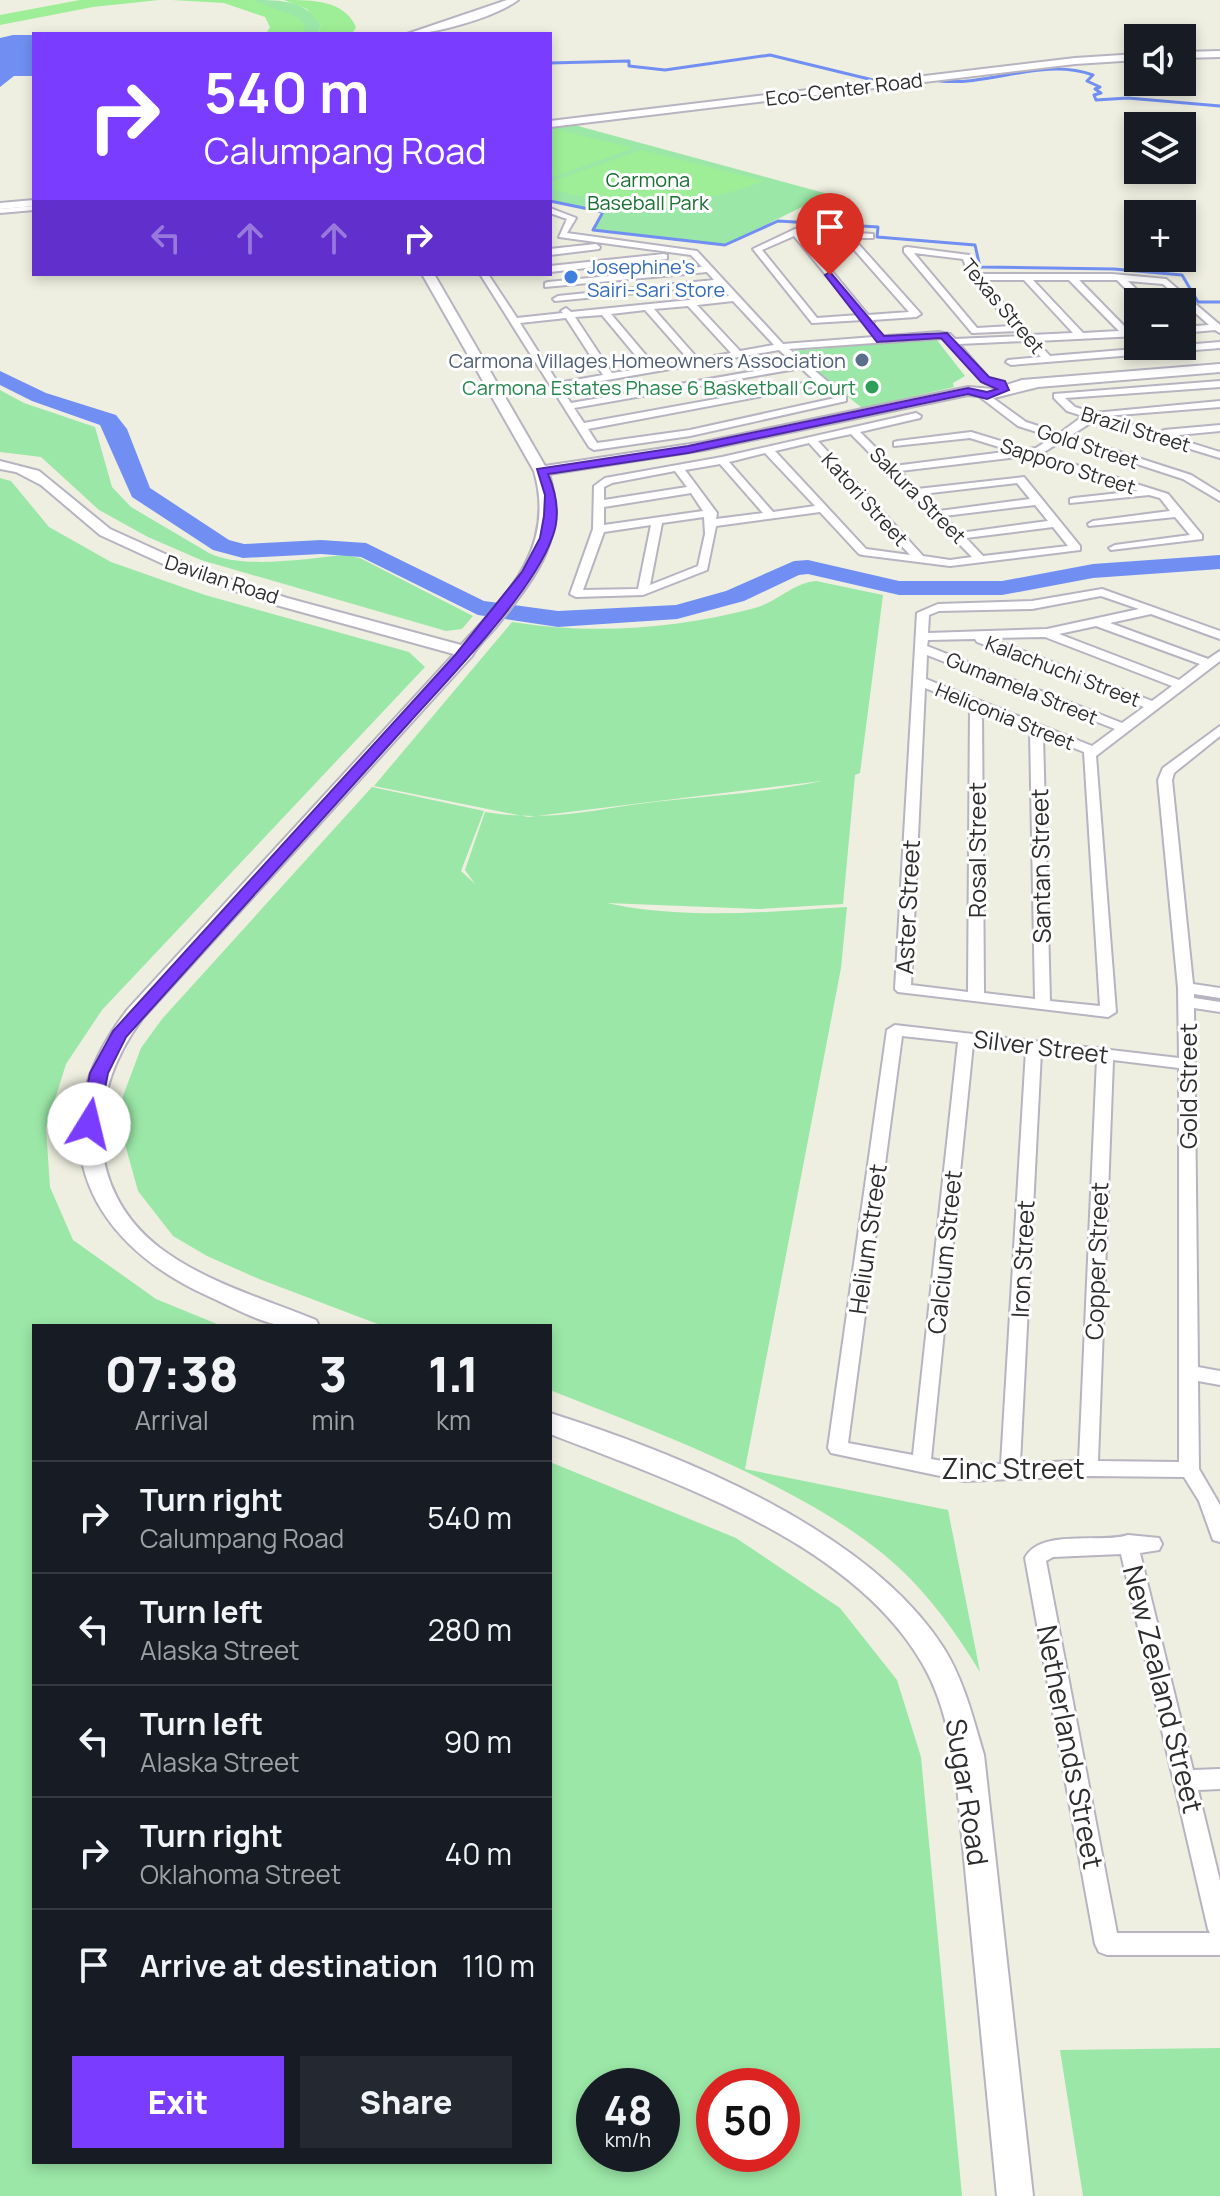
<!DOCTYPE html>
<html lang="en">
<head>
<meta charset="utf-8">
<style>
  body { margin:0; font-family:Manrope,sans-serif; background:#242831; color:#f1f3f6; height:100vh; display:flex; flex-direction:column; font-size:30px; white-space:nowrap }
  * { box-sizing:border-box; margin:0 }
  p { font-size:26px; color:#9ea1a6 }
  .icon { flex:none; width:44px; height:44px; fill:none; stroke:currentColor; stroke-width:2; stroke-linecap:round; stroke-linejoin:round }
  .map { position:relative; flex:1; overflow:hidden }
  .panel { position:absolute; left:32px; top:1324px; width:520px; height:840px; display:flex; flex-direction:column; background:#171b24; border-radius:0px; box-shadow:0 4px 12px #0003 }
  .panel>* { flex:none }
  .banner { position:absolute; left:32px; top:32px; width:520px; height:244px; border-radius:0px; box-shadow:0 4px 12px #0003; background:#7a3dff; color:#fff; overflow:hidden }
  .tools { position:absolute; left:1124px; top:24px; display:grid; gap:16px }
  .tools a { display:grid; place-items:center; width:72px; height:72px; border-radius:0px; background:#171b24; box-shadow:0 4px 12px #0003; font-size:40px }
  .speed { position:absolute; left:576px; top:2068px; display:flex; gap:16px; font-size:40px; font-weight:700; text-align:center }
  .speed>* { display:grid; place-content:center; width:104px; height:104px; border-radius:50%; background:#171b24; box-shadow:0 4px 12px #0003; line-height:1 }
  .speed small { font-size:20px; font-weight:400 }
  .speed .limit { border:12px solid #d22; background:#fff; color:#111 }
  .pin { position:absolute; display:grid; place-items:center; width:68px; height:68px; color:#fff; margin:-82px -34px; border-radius:50% 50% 50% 0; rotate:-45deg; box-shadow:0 0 8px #0007 }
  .pin .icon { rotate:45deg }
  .me { position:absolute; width:88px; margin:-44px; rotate:9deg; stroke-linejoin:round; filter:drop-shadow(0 0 6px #0008) }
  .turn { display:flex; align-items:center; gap:28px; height:168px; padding:0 40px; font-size:36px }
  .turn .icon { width:104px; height:104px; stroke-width:2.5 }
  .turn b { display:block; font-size:56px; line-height:68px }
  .lanes { display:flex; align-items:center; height:76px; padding:0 40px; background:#0003; justify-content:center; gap:40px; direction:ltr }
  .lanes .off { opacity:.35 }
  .eta { display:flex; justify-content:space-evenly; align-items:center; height:136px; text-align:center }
  .eta b { font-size:48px; font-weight:800; line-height:56px }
  .button { display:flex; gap:16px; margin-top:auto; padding:16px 40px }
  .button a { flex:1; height:92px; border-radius:0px; background:#7a3dff; color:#fff; font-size:32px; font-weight:800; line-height:92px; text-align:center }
  .button a+a { background:#242831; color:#f1f3f6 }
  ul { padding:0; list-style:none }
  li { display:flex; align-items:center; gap:24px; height:112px; padding:0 40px; border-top:2px solid #363941 }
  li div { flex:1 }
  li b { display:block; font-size:30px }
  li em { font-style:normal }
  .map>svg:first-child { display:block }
</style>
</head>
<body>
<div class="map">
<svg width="1220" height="2196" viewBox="0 0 1220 2196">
  <rect width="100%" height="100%" fill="#eeefe0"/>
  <path fill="#9be7a7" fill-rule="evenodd" d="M253,0C280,0 306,0 321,25L317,34H303L304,26Z
    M567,123L828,194L725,245L594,229L605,212L550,200V125Z
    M936,339L965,376L953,383L954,387L862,408L792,351Z
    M0,390L24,403L95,427L112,487L131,507L209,553C244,570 307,558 346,555L360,558L473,616L462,629L446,631L201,560L148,537L99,510L41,457L0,452Z
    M0,478L11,481L49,527L111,562L205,595L409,652L425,667L102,1010L66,1064L46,1128L50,1187L73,1240L156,1299L222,1326H34V2162H550V1462L736,1538L840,1608L897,1680L921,1757L962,2196H0ZM662,2086V2154H594V2086ZM782,2086V2154H714V2086Z
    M816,581L883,595L860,773L855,775L843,904L758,909L607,903C684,920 768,912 847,907L841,968L745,1469L948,1510L980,1672C956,1633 931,1597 897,1566C814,1490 656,1432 550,1390V1326H383L259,1279L207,1256L173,1236L138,1191L120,1126L123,1096L141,1048L162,1019L372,787L484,811L461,871L475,884L465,870L485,812C555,823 596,808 663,801C716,795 769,792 822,781L528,817L374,786L512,622C594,635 675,629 755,608C777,602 793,583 816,581Z
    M1220,2048V2196H1083L1060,2050Z"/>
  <path fill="#9dee97" d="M80,0H159L93,7L0,25V15Z
    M172,0H253L300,18L305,26L303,34H266L270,27L265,17L224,3Z
    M284,0C313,0 344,0 356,27L352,34H317L321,25L307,9Z
    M550,128L634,148L550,178Z
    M642,150L765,181C693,208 624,209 550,189V182Z"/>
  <path fill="#718ff3" d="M13,35H34V76H14L0,87V38Z"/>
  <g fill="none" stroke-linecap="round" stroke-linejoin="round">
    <path stroke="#718ff3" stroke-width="3" d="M550,63L629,61V66L665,70L770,55L873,80L898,79
      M940,81C992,86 1043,57 1093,75L1087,81L1100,87L1095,89L1101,93L1094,95L1096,100L1128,98L1220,106
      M550,201L603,212L593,230L725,245L778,221L878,227L877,237L975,245L980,267L1114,269L1182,275L1198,302H1220"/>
    <path fill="#718ff3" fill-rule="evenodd" d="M0,371L46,393L116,415L127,429L150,488L229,540L244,544L321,540L366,543L484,601L558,611L676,605L726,591L794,561L808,560L899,581H1002L1093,564L1220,555V569L1093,578L1002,595H899L808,574L799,575L744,601L677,619L558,627L478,615L361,557L321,554L243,558L213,550L132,497L100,425L32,401L0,385Z"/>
    <defs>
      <path id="street" d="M34,206V210L0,213V209Z
        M550,208L576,218L567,233L697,251L783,344L939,332L950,334L955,339L1021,336L1017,331L972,333L904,252V248L907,247L969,255L979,274H1112L1166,279L1220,325V333L1215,330L1182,333V327L1209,325L1163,284L1128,281L1149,302H1139L1117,280H1079L1129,331L1138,330V336L1036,341L1050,356L1220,342V348L1011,365L1006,362L1008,360L1041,357L1026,341L959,344L990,380L985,383L944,338L789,349L846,397V401L690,436L594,450L589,447L480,274H488L517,318L563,313L561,311L566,308L571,312L729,296L719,285L555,301L553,299L558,296L714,280L707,272L545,287V283L548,282L702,267L691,255L559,237L567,219L550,213ZM914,253L963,259L971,279L1012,326L977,328ZM983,280H1024L1073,333L1031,335ZM1033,280H1069L1119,331L1083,333ZM733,301L774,345L740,351L697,305ZM688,306L731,353L698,359L654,309ZM645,310L689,360L655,366L611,314ZM602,315L646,368L612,373L575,317ZM566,318L603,375L558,383L520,323ZM779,350L795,364L571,403L561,388ZM801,368L815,381L584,423L574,408ZM821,385L835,398L690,430L597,443L588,429Z
        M795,229L873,234V238H853L921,314L916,317L872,320L874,322L869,325L863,320L812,323L753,249ZM802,235L843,237L909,312L868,315ZM794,236L859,315L817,318L762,250Z
        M596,244L600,247L599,249L550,255V249Z
        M664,254L667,255V259L550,272V266Z
        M1220,381V387L1065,398L1075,407L1094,413L1220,401V407L1105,416L1159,433L1164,430L1220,425V431L1168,436L1220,452V458L1095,420L1070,436L1191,475L1220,493V501L1183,479L1063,440L1041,454L1168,494L1202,535V539L1111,550L1109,548L1115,545L1190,535L1175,517L1089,526L1088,524L1093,521L1170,511L1160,498L1149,495L1070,503V499L1074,498L1138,491L1026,456L900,471L917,489L1024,477L1080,546V550L950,566L863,555L859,554L820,512L716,526L707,570L643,595L576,597L570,594L593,529L594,486L605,478L722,457L916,413L921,416L920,418L860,432L894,466L1012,451L970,438L894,446V442L898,441L971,432L1027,449L1036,448L1053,437L1018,426L980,397V393H986L1026,422L1060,433L1083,416L1067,411L1054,398V394ZM851,434L972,557L950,560L923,556L818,441ZM809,443L910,555L866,549L775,451ZM765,453L815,506L773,512L729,462ZM720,464L763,513L716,519L717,513L685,470ZM675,471L687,487L604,500V487L612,483ZM1017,483L1030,499L939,511L922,494ZM691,493L703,511L604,525V507ZM1035,505L1048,521L960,533L944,516ZM704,517L705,534L698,566L650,585L662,523ZM651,525L638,589L583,590L604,532ZM1053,527L1068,546L983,556L966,538Z
        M1102,589L1220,631V639L1151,614L1110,623L1208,659L1220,651V661L1096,756L1116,1012L1108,1017L898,992L895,989L917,613L938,604L1032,601ZM1101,596L1139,609L1047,629L928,633L929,615L939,611L1032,609ZM1096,626L1200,664L1179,680L1059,634ZM1045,637L1172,686L1152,701L990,638ZM975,639L977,642L1144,707L1122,723L927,646L928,640ZM927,655L1115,729L1092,746L926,679ZM925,688L970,706L968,992L911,985ZM982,711L1030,730L1035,999L984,993ZM1043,736L1084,752L1100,1006L1050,1001Z
        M1220,726V736L1174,773L1172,780L1193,984L1220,988V998L1194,994V998L1220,1002V1012L1194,1008L1198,1367L1220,1371V1385L1198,1381L1199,1469L1220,1505V1542L1213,1540L1199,1501L1184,1477L1088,1476L964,1481L831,1453L828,1448L887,1030L895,1025L1179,1058L1178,988L1158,780L1163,768ZM902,1036L958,1042L913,1455L848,1443ZM973,1044L1026,1050L1001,1464L964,1465L931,1459ZM1041,1052L1097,1059L1079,1461L1020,1463ZM1113,1060L1179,1068V1462L1098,1461Z
        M1128,1535L1159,1538L1162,1544L1159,1550L1140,1553L1193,1770L1220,1769V1789L1198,1790L1220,1881V1955H1107L1099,1952L1095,1944L1025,1558C1040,1528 1101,1544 1128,1535ZM1121,1554L1208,1929L1210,1933H1117L1046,1561L1053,1557Z"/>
      <path id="secondary" d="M507,0H518C495,17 436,34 407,34Z
        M1220,51V57L1182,58V52Z
        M1138,54V60L1075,64L550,127V121L1075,58Z
        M34,200V206L0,209V203Z
        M422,274H434L545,466L704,442L968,387L994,389L1022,380L1220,364V372L1038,387L994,398L968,395L704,450L549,474C569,539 534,578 496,627C488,636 478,645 472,656L142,1019C88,1091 82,1188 160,1248C205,1282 264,1299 316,1320L319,1326C308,1326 294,1328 283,1326C259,1322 232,1307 210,1297C80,1239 36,1127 128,1009L454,654L276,605L185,574L100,535L41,485L16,472L0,469V461L39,471L110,529L196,568L287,598L461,645C509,594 556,546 534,471Z
        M550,1413C679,1454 867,1529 943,1647C964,1680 973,1718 984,1755L1033,2196H997L954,1755C947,1728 941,1699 928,1674C862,1545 677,1483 550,1434Z"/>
    </defs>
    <use href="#street" stroke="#b7b3c1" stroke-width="4"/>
    <use href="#secondary" stroke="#b7b3c1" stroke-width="4"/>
    <use href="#street" fill="#fff" fill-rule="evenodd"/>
    <use href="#secondary" fill="#fff" fill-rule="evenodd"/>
  </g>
  <path fill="#7a3dff" stroke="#4f28a6" stroke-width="2" d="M830,272L884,336L947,333L989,377L1005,381L1009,390L987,399L968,394L688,453L548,474C557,495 561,516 552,538C532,594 448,679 407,725C314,829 220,933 126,1037L108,1073L98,1124L96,1128H83L80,1124L90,1073L113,1031L456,654L522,572L540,538L544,516L545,495L537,469L688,446L968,388L987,392L997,389L981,382L941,338L877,342L825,275Z"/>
  <circle fill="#3f7fe0" stroke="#fff" stroke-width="3" cx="571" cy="277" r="8"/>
  <circle fill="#5c6f8a" stroke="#fff" stroke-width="3" cx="862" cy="360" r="8"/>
  <circle fill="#2e9e5b" stroke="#fff" stroke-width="3" cx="872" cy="387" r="8"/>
  <g text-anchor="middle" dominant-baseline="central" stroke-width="6" stroke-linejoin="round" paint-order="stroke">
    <g font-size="20" fill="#2d2d2d" stroke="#fff">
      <text transform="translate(844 89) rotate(-7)">Eco-Center Road</text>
      <text transform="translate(1003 306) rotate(50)">Texas Street</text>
      <text transform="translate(1136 429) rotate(17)">Brazil Street</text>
      <text transform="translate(1088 446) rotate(18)">Gold Street</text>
      <text transform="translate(1068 466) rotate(18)">Sapporo Street</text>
      <text transform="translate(918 495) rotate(45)">Sakura Street</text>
      <text transform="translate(865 499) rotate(48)">Katori Street</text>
      <text transform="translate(222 579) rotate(18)">Davilan Road</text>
      <text transform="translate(1063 671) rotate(21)">Kalachuchi Street</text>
      <text transform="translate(1022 688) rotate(22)">Gumamela Street</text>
      <text transform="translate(1005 716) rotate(22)">Heliconia Street</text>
    </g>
    <g font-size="20" fill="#196f32" stroke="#fff">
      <text x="648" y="179">Carmona<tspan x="648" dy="23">Baseball Park</tspan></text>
    </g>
    <g font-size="20" fill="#366cbe" stroke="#fff" text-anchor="start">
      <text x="587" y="266">Josephine's<tspan x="587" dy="23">Sairi-Sari Store</tspan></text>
    </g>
    <g font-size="20" fill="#4e5e75" stroke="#fff" text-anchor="end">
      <text x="846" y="360">Carmona Villages Homeowners Association</text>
    </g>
    <g font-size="20" fill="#27864d" stroke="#fff" text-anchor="end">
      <text x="856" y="387">Carmona Estates Phase 6 Basketball Court</text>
    </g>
    <g font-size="24" fill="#2d2d2d" stroke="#fff">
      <text transform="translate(976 850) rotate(-90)">Rosal Street</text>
      <text transform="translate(1040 866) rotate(-91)">Santan Street</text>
      <text transform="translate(907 907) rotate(-87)">Aster Street</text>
      <text transform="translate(1041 1046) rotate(7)">Silver Street</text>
      <text transform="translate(1187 1086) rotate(-90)">Gold Street</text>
      <text transform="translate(867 1239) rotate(-82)">Helium Street</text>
      <text transform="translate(944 1252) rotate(-84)">Calcium Street</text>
      <text transform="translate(1022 1259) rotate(-87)">Iron Street</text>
      <text transform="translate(1096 1261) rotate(-88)">Copper Street</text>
    </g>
    <g font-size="28" fill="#2d2d2d" stroke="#fff">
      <text x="1013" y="1468">Zinc Street</text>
      <text transform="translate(1164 1689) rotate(76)">New Zealand Street</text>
      <text transform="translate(1071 1747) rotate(79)">Netherlands Street</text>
      <text transform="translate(968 1792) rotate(81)">Sugar Road</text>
    </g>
  </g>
</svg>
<div class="tools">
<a><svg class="icon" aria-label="sound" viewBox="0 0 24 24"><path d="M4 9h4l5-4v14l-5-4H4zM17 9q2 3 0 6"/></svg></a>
<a><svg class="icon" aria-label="layers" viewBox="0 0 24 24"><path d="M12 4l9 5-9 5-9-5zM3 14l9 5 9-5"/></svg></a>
<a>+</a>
<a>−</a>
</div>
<div class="speed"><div>48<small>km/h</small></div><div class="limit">50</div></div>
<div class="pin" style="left:830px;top:275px;background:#d93025"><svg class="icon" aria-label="arrive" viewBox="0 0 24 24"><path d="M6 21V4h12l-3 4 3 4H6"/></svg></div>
<svg class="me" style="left:89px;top:1124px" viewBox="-20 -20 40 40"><circle r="19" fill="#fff"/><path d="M0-13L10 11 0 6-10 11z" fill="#7a3dff"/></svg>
<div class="banner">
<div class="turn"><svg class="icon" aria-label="right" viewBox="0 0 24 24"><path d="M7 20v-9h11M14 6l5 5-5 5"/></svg><div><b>540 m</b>Calumpang Road</div></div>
<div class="lanes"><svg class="icon off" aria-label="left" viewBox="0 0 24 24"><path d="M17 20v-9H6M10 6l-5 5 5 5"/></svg><svg class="icon off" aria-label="ahead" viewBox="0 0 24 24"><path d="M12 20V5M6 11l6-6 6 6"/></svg><svg class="icon off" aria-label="ahead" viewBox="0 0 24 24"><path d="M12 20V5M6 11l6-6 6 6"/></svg><svg class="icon" aria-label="right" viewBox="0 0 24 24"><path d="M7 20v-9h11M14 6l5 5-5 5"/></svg></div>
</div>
<section class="panel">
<div class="eta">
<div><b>07:38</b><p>Arrival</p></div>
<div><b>3</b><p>min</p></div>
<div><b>1.1</b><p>km</p></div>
</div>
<ul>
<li><svg class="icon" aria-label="right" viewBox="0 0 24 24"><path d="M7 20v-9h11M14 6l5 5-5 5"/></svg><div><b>Turn right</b><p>Calumpang Road</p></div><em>540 m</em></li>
<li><svg class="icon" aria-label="left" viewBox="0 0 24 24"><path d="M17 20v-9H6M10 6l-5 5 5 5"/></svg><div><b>Turn left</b><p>Alaska Street</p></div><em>280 m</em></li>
<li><svg class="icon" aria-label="left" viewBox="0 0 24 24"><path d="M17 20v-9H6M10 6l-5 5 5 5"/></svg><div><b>Turn left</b><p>Alaska Street</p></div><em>90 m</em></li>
<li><svg class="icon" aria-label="right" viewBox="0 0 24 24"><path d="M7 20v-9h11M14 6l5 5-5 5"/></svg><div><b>Turn right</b><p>Oklahoma Street</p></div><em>40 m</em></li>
<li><svg class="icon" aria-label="arrive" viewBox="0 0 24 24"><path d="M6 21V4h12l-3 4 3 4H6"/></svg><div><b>Arrive at destination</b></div><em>110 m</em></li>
</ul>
<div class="button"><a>Exit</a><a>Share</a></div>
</section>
</div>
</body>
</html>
